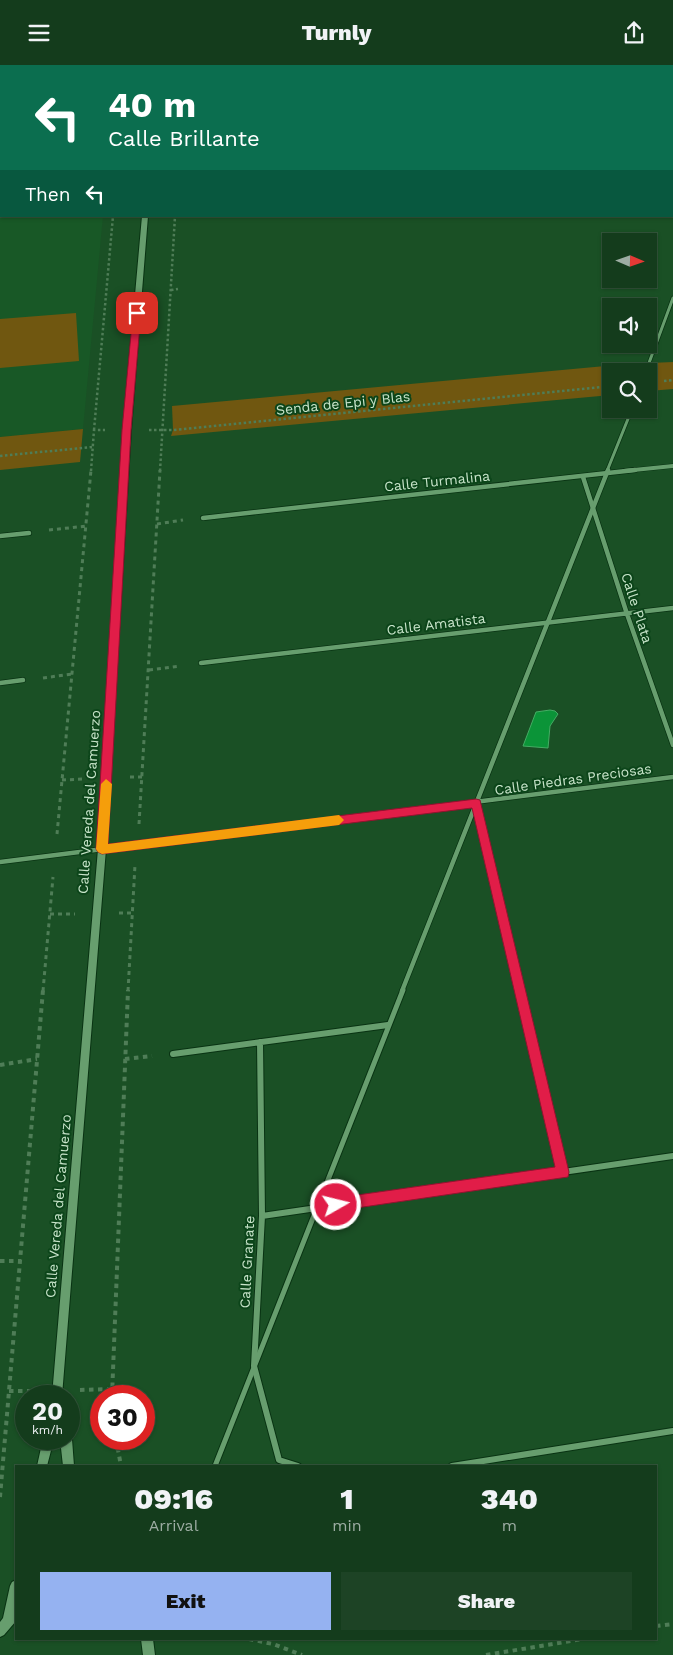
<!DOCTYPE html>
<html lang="en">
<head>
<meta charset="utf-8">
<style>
  body { margin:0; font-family:"Work Sans",sans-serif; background:#1d4325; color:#f1f3f6; height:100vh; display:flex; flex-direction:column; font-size:19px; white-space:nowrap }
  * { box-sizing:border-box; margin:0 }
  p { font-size:16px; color:#9dada3 }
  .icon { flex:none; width:28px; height:28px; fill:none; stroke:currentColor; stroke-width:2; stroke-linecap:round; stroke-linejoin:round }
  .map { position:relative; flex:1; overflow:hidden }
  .panel { position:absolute; left:15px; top:1400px; width:642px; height:175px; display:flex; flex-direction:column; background:#143c1c; border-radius:0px; box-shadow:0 1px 4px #0004,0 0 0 1px #33563b }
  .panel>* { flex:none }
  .banner { position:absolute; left:0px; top:0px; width:674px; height:152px; box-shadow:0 1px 4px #0004,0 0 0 1px #33563b; background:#0b6e4f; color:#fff; overflow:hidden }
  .needle { width:32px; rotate:92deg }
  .controls { position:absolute; left:602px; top:168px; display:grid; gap:10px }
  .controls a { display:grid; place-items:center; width:55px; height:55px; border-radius:0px; background:#143c1c; box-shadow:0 1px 4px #0004,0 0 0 1px #33563b; font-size:25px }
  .speed { position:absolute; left:15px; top:1320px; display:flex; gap:10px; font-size:25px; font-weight:700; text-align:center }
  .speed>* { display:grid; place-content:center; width:65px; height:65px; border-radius:50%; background:#143c1c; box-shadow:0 1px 4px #0004,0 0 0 1px #33563b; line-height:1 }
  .speed small { font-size:12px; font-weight:400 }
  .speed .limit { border:8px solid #d22; background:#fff; color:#111 }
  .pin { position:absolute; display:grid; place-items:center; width:42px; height:42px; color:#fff; margin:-21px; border-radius:10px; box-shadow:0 2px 8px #0006 }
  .me { position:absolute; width:55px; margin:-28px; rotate:82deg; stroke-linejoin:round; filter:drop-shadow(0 0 4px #0008) }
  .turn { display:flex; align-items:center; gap:18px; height:105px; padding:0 25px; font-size:22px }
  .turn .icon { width:65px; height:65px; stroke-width:2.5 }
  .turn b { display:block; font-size:35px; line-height:42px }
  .then { display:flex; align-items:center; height:48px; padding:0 25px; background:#0003; gap:10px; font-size:19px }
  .eta { display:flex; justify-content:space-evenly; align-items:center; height:85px; text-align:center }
  .eta b { font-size:30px; font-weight:800; line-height:35px }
  .button { display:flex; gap:10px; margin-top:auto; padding:10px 25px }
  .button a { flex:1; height:58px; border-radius:0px; background:#95b2f1; color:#111; font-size:20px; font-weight:800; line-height:58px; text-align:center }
  .button a+a { background:#1d4325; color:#f1f3f6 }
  header { display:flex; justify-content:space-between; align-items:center; height:65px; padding:0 25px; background:#143c1c; font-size:22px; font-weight:800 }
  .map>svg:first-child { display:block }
</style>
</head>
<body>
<header><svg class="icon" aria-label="menu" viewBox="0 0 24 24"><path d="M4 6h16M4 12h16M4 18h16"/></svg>Turnly<svg class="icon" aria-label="share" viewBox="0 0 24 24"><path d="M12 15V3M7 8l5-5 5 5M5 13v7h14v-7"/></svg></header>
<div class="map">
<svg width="673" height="1590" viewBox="0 0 673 1590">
  <rect width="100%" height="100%" fill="#1a5025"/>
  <path fill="#185826" d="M0,116L1,151H103L83,364L0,372Z"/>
  <path fill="#705710" d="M76,248L79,296L0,303V254Z
    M673,297V324L649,326V306H611V330L171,371L173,365L172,341L627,299Z
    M83,364L80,397L0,405V372Z"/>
  <path fill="#0b9438" stroke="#44ac64" d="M550,645L555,646L558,649L550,661L548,683L523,681L536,647Z"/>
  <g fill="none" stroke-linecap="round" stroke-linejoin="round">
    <defs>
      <path id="pedestrian-far2" d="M646,306L673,233
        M607,406L632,344"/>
      <path id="pedestrian-far1" d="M402,926L608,405"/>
      <path id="pedestrian" d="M215,1401L403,925"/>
      <path id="minor-far2" d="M624,406L673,401"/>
      <path id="minor-far1" d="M583,412L627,549L673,680
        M203,453L635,405
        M0,471L29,468
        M201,598L673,543
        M0,618L23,615
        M476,738L520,926
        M0,797L673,712"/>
      <path id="minor" d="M520,925L563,1107
        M260,977L262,1151L254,1301L279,1395L298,1401
        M173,989L388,960
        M262,1151L673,1091
        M452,1401L673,1366"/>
      <path id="tertiary" d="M153,0H159V1H153Z
        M142,151H148L131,365L106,784L62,1331H52L98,784L123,365Z
        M69,1370L72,1374L74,1401H63L60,1374H69Z
        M43,1374H54L47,1401H37Z
        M16,1515V1556L4,1570L0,1572V1557L3,1553L10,1521L12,1517Z
        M141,1574H153L155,1590H143Z"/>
    </defs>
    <use href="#pedestrian-far2" stroke="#093313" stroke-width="4.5"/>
    <use href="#pedestrian-far1" stroke="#093313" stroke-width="6"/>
    <use href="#pedestrian" stroke="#093313" stroke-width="7"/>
    <use href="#minor-far2" stroke="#093313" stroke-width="5"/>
    <use href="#minor-far1" stroke="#093313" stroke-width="6"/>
    <use href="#minor" stroke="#093313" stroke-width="8"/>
    <use href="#tertiary" stroke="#093313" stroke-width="2"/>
    <path stroke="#4f7d57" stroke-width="2.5" stroke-dasharray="2.5 2.5" stroke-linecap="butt" d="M171,225L178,224
      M664,316L673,315
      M94,365L113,151
      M149,365H173L611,321
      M0,391L92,382
      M91,406L94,365H105
      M160,406L175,151"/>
    <path stroke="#4f7d57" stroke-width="3" stroke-dasharray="4 4" stroke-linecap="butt" d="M157,459L183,455
      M49,465L87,461
      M149,605L180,601
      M43,613L72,609
      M130,712H142
      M62,715L84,714
      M139,759L160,405
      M57,769L91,405
      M119,848H131
      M50,849H75
      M43,926L53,812
      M128,926L135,800"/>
    <path stroke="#4f7d57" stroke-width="4" stroke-dasharray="4.5 4.5" stroke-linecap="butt" d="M125,994L152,991
      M0,1000L37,994
      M0,1196H21
      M80,1325L111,1324
      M9,1326H34
      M112,1331L128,925
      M116,1374L121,1401
      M0,1432L43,925
      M656,1561L673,1559
      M249,1574L273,1579L302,1590
      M486,1590L583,1574"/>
    <use href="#pedestrian-far2" stroke="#679e6e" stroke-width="3"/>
    <use href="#pedestrian-far1" stroke="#679e6e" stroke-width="4.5"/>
    <use href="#pedestrian" stroke="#679e6e" stroke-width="5"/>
    <use href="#minor-far2" stroke="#679e6e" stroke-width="4"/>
    <use href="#minor-far1" stroke="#679e6e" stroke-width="4.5"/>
    <use href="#minor" stroke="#679e6e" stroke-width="6"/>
    <use href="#tertiary" fill="#679e6e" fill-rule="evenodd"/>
  </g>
  <path fill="#e11d48" stroke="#92132f" d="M137,246L141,248L131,365L108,779L476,734L480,735L569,1107L568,1112L336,1146L331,1144L329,1140L331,1135L336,1133L555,1102L472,743L102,789L98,787L96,784L122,365L133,248Z"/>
  <path fill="#f59e0b" d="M106,714L112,719L108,779L339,750L344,755L339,760L102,789L98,787L96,784L101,719Z"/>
  <g text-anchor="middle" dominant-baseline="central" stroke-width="4" stroke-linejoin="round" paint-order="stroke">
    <g font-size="14" fill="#c8e4ca" stroke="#0c451a">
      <text transform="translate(343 338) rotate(-6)">Senda de Epi y Blas</text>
      <text transform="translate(437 416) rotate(-6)">Calle Turmalina</text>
      <text transform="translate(637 543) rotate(72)">Calle Plata</text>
      <text transform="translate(436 559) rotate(-7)">Calle Amatista</text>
      <text transform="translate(573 714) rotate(-8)">Calle Piedras Preciosas</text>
      <text transform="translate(89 737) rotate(-86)">Calle Vereda del Camuerzo</text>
      <text transform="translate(58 1141) rotate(-85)">Calle Vereda del Camuerzo</text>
      <text transform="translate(247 1197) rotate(-87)">Calle Granate</text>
    </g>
  </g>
</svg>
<div class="controls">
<a><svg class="needle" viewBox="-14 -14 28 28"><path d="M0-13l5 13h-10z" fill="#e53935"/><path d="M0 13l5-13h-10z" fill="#9dada3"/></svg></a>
<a><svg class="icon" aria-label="sound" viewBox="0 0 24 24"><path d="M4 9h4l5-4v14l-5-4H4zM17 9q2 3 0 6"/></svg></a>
<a><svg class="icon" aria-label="search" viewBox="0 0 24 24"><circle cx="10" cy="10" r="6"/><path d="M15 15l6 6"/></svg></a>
</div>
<div class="speed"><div>20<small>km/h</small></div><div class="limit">30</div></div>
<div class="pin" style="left:137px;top:248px;background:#d93025"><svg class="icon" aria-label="arrive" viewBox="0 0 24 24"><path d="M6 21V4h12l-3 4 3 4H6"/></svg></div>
<svg class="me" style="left:336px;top:1140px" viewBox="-20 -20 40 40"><circle r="17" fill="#e11d48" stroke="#fff" stroke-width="3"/><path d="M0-11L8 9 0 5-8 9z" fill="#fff"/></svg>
<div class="banner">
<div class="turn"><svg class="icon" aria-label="left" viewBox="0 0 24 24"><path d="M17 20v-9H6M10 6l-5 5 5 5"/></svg><div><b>40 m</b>Calle Brillante</div></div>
<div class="then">Then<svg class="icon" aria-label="left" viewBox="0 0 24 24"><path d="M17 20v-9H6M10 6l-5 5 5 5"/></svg></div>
</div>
<section class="panel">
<div class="eta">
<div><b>09:16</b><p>Arrival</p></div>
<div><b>1</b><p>min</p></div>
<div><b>340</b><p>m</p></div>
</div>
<div class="button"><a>Exit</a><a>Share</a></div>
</section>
</div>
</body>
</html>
